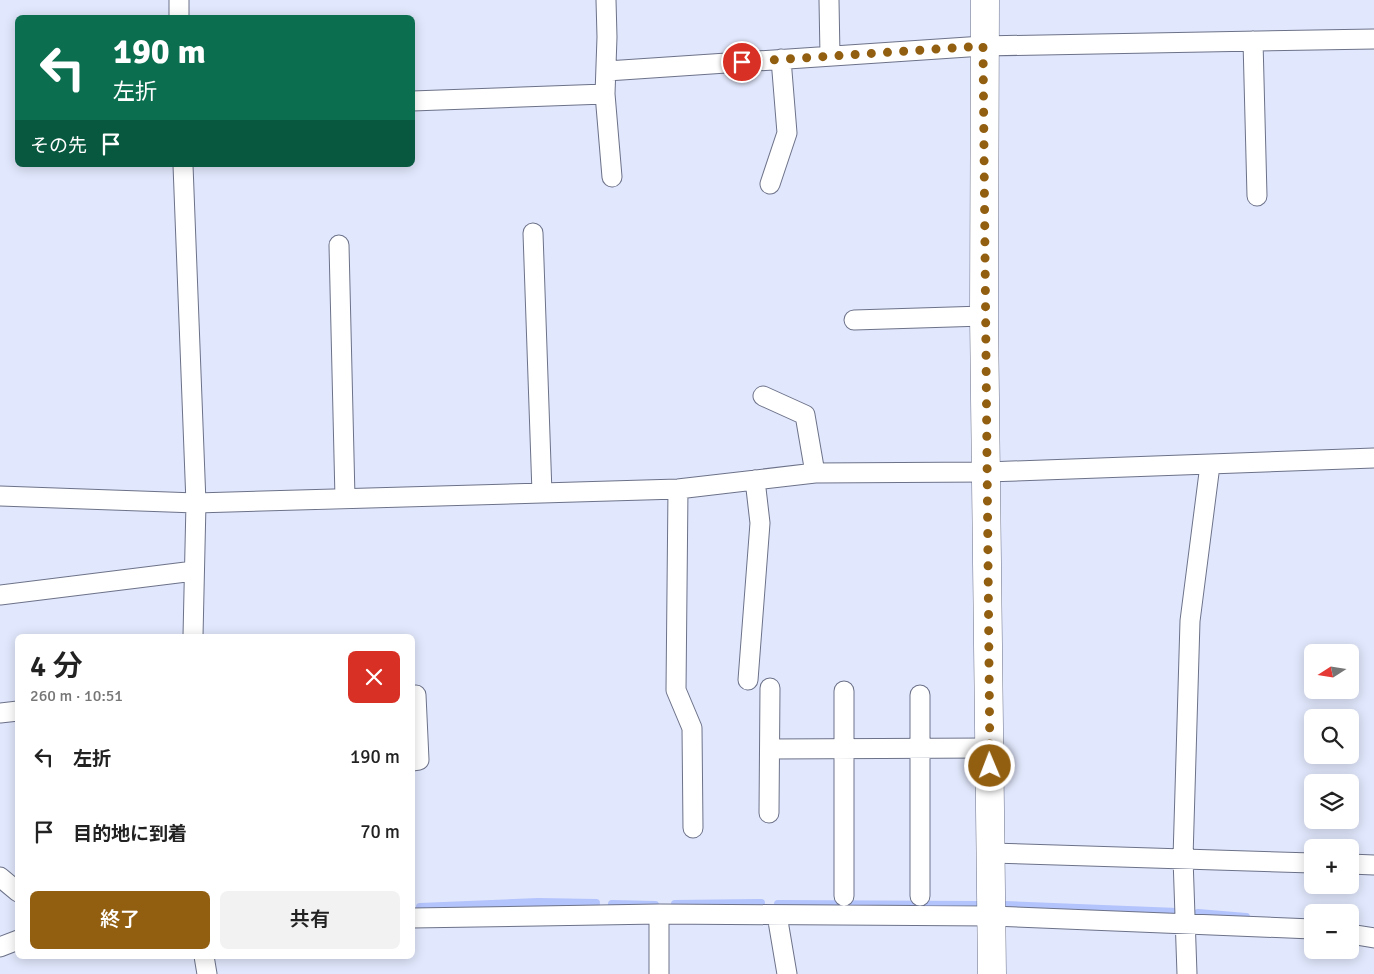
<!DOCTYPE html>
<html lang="ja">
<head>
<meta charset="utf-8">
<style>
  body { margin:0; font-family:Signika,"Noto Sans JP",sans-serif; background:#f2f2f2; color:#222; height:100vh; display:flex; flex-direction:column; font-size:19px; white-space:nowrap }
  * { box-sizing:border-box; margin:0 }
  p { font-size:16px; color:#767676 }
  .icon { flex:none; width:28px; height:28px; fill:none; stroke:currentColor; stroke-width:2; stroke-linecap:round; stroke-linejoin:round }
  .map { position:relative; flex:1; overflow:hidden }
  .sheet { position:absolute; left:15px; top:634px; width:400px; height:325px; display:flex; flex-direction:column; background:#fff; border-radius:8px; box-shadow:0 2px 12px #0003 }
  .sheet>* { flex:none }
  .top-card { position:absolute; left:15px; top:15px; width:400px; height:152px; border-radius:8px; box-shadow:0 2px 12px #0003; background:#0b6e4f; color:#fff; overflow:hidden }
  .needle { width:32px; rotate:258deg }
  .tools { position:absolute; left:1304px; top:644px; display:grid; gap:10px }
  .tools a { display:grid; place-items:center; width:55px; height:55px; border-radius:8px; background:#fff; box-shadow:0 2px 12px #0003; font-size:25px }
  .pin { position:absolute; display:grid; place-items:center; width:42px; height:42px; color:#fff; margin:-21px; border:2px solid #fff; border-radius:50%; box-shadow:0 1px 5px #0007 }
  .me { position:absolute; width:55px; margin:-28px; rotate:359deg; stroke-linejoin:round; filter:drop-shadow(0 0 4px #0008) }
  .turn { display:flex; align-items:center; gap:18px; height:105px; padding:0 15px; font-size:22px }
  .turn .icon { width:65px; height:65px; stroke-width:2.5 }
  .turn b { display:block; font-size:35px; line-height:42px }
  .then { display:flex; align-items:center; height:48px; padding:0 15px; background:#0003; gap:10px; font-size:19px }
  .round { display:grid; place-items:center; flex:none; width:52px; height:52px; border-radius:8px; background:#f2f2f2 }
  .headline { display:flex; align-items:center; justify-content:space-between; height:85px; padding:0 15px }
  h1 { font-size:30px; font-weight:600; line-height:38px }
  .button { display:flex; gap:10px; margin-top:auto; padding:10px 15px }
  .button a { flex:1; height:58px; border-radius:8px; background:#925f11; color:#fff; font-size:20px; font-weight:600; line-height:58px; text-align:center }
  .button a+a { background:#f2f2f2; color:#222 }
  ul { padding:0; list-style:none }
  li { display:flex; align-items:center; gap:15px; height:75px; padding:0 15px }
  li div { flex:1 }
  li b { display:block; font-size:19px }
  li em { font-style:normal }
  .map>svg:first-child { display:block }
</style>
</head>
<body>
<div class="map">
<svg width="1374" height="974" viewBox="0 0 1374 974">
  <rect width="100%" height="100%" fill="#e1e7fc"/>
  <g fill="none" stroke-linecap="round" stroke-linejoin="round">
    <path stroke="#b3c3fc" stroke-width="8" d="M612,904L655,905
      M675,904L761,903
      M778,904L976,905
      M1005,905L1177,912
      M420,907L538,902L596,903
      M1198,913L1246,917"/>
    <defs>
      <path id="street" d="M179,0V18
        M606,0L607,37L605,94L612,177
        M829,0L830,56
        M1253,41L1257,196
        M607,71L983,46L1374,39
        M412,101L605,94
        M183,165L196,503L193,636
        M770,184L787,133L781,59
        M533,233L542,493
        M339,245L345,498
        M854,320L984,316
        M763,396L805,415L815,473
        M678,489L676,690L692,728L693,828
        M0,496L196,503L678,489L815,473L987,472L1374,458
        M0,595L194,571
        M748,680L760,523L755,480
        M844,691V896
        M920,695V896
        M0,713L18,711
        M770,749L990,748
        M412,761L419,760L416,695
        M769,813L770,688
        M991,853L1312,863
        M1350,864L1374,865
        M0,877L18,892
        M659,914V974
        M777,915L787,974
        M412,918L659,914L992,916L1312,929
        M1350,934L1374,938
        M0,947L18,940
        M204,956L207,974
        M1187,974L1183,858L1190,621L1210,465"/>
      <path id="secondary" d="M985,0L984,316L992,974"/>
    </defs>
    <use href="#street" stroke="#6c7289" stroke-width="21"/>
    <use href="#secondary" stroke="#6c7289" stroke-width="29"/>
    <use href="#street" stroke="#fff" stroke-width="19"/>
    <use href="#secondary" stroke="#fff" stroke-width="28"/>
  </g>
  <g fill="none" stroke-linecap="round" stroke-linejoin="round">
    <path stroke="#925f11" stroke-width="9" stroke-dasharray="0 16.2" d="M742,62L983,46L990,766"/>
  </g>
</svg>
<div class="tools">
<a><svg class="needle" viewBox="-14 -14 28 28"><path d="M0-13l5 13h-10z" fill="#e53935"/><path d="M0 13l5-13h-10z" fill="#767676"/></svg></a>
<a><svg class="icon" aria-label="search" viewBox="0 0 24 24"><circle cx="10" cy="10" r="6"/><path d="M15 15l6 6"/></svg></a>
<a><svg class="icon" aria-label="layers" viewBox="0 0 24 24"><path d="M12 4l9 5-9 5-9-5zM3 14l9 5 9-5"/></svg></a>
<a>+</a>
<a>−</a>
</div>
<div class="pin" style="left:742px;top:62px;background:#d93025"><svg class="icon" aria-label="arrive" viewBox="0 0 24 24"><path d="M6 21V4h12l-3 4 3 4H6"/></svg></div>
<svg class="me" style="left:990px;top:766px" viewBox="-20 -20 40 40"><circle r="17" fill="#925f11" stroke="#fff" stroke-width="3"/><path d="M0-11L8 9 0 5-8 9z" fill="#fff"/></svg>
<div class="top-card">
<div class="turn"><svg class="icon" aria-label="left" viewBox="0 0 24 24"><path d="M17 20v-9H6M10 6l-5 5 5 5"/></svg><div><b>190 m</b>左折</div></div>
<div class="then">その先<svg class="icon" aria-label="arrive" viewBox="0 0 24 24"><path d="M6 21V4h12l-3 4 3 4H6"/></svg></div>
</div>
<section class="sheet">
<div class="headline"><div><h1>4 分</h1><p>260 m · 10:51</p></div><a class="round" style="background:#d93025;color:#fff"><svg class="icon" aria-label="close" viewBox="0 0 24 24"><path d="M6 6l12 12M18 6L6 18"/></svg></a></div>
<ul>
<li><svg class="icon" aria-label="left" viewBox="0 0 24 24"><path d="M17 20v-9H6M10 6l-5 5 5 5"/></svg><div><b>左折</b></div><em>190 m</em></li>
<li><svg class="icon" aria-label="arrive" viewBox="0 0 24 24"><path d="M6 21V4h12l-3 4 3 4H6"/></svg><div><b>目的地に到着</b></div><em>70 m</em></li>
</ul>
<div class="button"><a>終了</a><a>共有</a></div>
</section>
</div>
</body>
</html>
